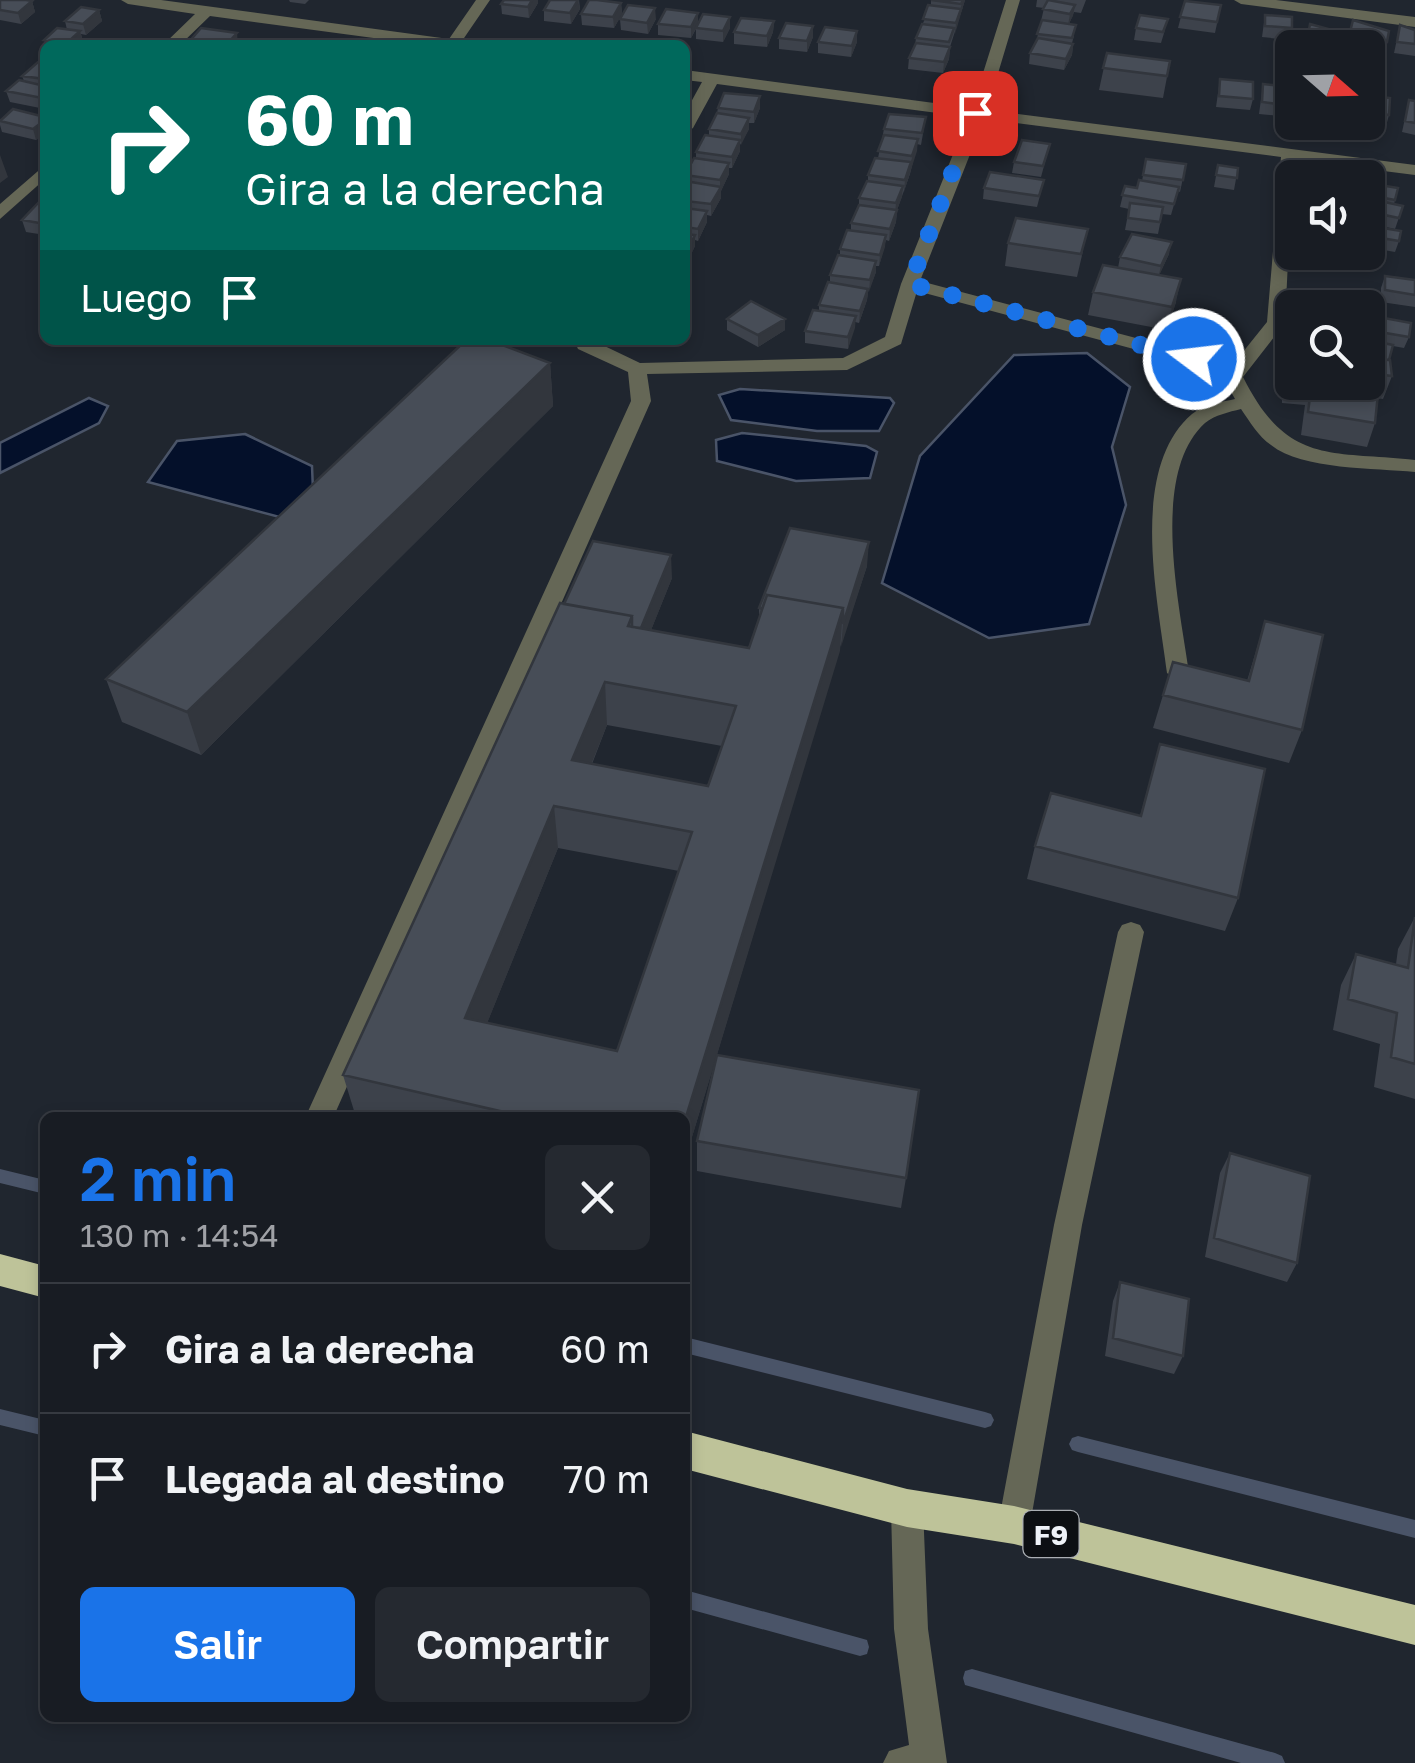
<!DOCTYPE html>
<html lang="es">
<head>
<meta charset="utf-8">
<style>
  body { margin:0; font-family:"Golos Text",sans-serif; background:#252930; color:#f1f3f6; height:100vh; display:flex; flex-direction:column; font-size:38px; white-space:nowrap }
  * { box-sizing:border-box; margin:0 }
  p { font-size:32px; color:#9fa1a6 }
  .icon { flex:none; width:55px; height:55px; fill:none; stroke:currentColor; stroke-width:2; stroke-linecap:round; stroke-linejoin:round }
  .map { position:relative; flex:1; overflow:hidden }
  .sheet { position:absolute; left:40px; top:1112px; width:650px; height:610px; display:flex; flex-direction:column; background:#181c23; border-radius:15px; box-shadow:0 5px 15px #0003,0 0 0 2px #363a41 }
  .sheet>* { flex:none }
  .hud { position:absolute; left:40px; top:40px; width:650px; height:305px; border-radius:15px; box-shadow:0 5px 15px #0003,0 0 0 2px #363a41; background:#00695c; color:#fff; overflow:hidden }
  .needle { width:65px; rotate:110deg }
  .controls { position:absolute; left:1275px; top:30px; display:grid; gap:20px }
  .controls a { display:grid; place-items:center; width:110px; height:110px; border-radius:15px; background:#181c23; box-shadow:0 5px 15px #0003,0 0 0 2px #363a41; font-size:50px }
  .pin { position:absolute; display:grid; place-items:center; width:85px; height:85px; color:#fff; margin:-42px; border-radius:20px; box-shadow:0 5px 15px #0006 }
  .me { position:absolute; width:110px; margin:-55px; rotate:285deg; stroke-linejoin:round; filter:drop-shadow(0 0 8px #0008) }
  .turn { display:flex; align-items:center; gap:35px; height:210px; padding:0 40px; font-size:45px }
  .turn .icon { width:130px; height:130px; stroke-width:2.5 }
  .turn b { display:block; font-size:70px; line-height:85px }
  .then { display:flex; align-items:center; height:95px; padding:0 40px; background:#0003; gap:20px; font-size:38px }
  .round { display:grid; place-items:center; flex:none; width:105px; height:105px; border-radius:15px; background:#252930 }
  .overview { display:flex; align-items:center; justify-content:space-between; height:170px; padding:0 40px }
  h1 { font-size:60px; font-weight:600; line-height:75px; color:#1a73e8 }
  .button { display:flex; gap:20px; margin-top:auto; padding:20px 40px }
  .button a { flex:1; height:115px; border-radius:15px; background:#1a73e8; color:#fff; font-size:40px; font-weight:600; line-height:115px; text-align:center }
  .button a+a { background:#252930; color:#f1f3f6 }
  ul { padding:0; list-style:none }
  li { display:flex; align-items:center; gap:30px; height:130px; padding:0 40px; border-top:2px solid #363a41 }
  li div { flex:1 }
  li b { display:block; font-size:38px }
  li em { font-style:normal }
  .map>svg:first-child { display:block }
</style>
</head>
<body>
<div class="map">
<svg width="1415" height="1763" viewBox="0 0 1415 1763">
  <rect width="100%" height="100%" fill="#20262f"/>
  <path fill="#04102a" stroke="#4a5468" stroke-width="2.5" d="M1087,353L1130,387L1112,447L1126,505L1089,624L989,638L882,583L920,456L1014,355Z
    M740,389L890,398L894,403L879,431H817L731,420L719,395Z
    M89,398L108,406L99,423L0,473V443Z
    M742,433L866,446L877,452L870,478L796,481L717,461L716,440Z
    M245,434L312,466L314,515L287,519L148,482L177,441Z"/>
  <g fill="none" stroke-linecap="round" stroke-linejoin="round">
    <path fill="#4a5468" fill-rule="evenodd" d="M0,1169L45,1180V1194L0,1183Z
      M685,1337L985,1412L991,1414L994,1420L991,1426L985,1428L685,1353Z
      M0,1409L45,1420V1436L0,1425Z
      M1078,1436L1415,1520V1538L1078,1452L1072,1450L1069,1444L1072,1438Z
      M685,1590L860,1638L867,1640L869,1647L867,1654L860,1656L685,1608Z
      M972,1669L1275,1753L1282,1756L1285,1763H1241L972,1687L965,1685L963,1678L965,1671Z"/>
    <path fill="#656756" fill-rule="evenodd" d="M121,0H161L449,39L476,0H490L462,41L468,45H426L210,16L180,45H163L195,14L128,4Z
      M1006,0H1020L987,110L1415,165V175L1297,160L1296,178H1292L1285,323L1243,377C1287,465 1329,451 1415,460V472C1376,468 1302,470 1271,445C1258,436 1250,422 1241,409C1229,412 1215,415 1205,423C1149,474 1180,607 1189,673L1178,681L1167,673C1158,600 1128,469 1192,414C1203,405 1221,402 1235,399L1225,381L1186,363L917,291L901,344L847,370L647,374L651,401L333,1118H305L631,401L628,372L578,349L574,340H592L640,363L843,358L885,337L901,284L968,117L717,84L693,128L685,133V113L702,82L685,80V70L972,108ZM984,119L1281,157L1267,322L1230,368L1200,355L920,281Z
      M1234,0H1276L1415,17V27L1241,4Z
      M45,165V179L0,219V204Z
      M1131,922L1140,925L1144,932L1082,1225L1030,1525L1025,1536L1014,1541L1003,1536L998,1525L1054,1225L1118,932L1122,925Z
      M907,1492L918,1497L923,1508L928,1629L947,1763H883L889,1751L909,1745L894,1629L891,1508L896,1497Z"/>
    <path fill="#bec399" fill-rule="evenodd" d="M0,1254L45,1266V1298L0,1286Z
      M685,1431L907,1489L1014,1506L1415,1605V1645L1014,1544L907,1527L685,1469Z"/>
  </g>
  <path fill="#3d424b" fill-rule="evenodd" d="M0,0L32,1L35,12L21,24L0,20Z
    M289,0H309L305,4L290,2Z
    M504,0H538V3L529,18L502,14L501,4Z
    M550,0H579L580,9L571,24L544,21V10Z
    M931,0H965L950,47L949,59L943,73L908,69L909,58L915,45L916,38L931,6Z
    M1037,0H1086L1081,13L1074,12L1069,24L1074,36L1072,43L1073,44L1072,55L1064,70L1029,64L1030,53L1036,43L1044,8L1036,7Z
    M1185,1L1221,5L1215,33L1178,28Z
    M621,3L622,14L614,28L582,25L581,14Z
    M99,10L102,21L86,35L81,34L83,42L80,45H46L44,40L67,30L65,21Z
    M698,13V23L730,17V28L723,42L696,39V29L691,38L658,35V24Z
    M1265,15L1292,28L1289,40L1262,37Z
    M620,19H656L648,34L621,30Z
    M1353,20L1387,42L1384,53L1368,51V48H1346Z
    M774,21L773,32L767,47L734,44V32Z
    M1310,24L1346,34L1343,48H1305Z
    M1400,25L1415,30V56L1394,53Z
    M1136,28L1165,30L1161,43L1134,40Z
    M813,37L807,52L779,49V38Z
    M818,42H857L851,57L818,53Z
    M1107,53L1170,61L1163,98L1099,90Z
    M45,63V109L10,102L6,91L24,81L22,76Z
    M1220,79L1253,99L1250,110L1216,107Z
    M1263,84L1292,87V117L1259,114Z
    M1368,95L1389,115L1386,126L1357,122H1368Z
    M1409,100L1415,101V135L1402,132Z
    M718,108H760L754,123H749V129L740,145V151L732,168H729V174L721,191V198L711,216L707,215V222L698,241L695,240V246L685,266V174L696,158V152L709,136V129L717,113Z
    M45,117V134L36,140L2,132L0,125V119Z
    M926,117L921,145L917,144L910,174L897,210L896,222L889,241L886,240L879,266H876V272L868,292L867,300L859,323L855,322L848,349L805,343V331L819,311V305L830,283V275L840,255V249L851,231V223L859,206V198L868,181V175L878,158L884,129Z
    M1050,144L1041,177L1012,173L1014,162Z
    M1146,159L1186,164L1180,192L1178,191L1171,215L1162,214L1158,234L1125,230L1129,209L1120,207L1125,186L1137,188L1142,181Z
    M1218,165L1238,168L1234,190L1214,187Z
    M1044,180L1037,207L983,199L984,188Z
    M1368,183L1398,188L1394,204L1403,206L1395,229L1372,224L1377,209L1368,207Z
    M45,203V235L26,232L22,220Z
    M1383,228L1399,241L1395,252L1378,249Z
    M1008,243L1083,251L1077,277L1005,266Z
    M1169,254L1159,275L1176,302L1167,330L1088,315L1093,292L1118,268L1120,257Z
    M1385,276L1415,280V307L1381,302V288Z
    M1368,315L1409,337L1404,348L1393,346L1389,360L1392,376L1383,399L1378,398L1375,423L1367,447L1301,435L1305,405L1282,403V372L1289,348L1292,349V382H1368Z
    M727,319L785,330L758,347L727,330Z
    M550,363L553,406L201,755L122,722L106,679Z
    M867,566L840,647L685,1160V1118H369L355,1114L343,1075L564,604L672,578L651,630L749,648L759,618V608ZM607,725L722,746L708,786L592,764ZM558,848L679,871L617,1051L487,1023Z
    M1265,621L1302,730L1289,763L1153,728L1173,662L1247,681Z
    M1160,744L1238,898L1225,931L1027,879L1035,846L1140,816Z
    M1415,917V1099L1374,1087L1380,1044L1333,1030L1341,985L1356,954L1396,964L1398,949Z
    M697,1141L906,1178L901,1208L697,1171Z
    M1230,1153L1297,1263L1287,1282L1205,1257L1220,1173Z
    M1120,1282L1183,1356L1174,1374L1105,1356L1113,1301Z"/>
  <path fill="#32363d" d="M532,0H538V3L529,18L528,7Z
    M578,0L580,9L571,24L570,13Z
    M963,0H965L955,34L956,23Z
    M32,1L35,12L21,24L18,13Z
    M621,3L622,14L614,28L613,17Z
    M1075,5L1073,16L1068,25L1070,14Z
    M655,8L656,19L648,34L647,23Z
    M99,10L102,21L86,35L83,24Z
    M698,13V24L691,38V27Z
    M730,17V28L723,42V31Z
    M774,21L773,32L767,47V36Z
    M813,26V37L807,52V41Z
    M80,31L83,42L80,45H67V43Z
    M857,31V42L851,57L852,46Z
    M237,33L238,45H226Z
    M1073,44L1072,55L1064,70L1066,59Z
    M950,47L949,59L943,73L944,62Z
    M760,96V108L754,123V112Z
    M749,118V129L741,145V134Z
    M45,120V134L36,140L33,129Z
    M918,139L917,151L904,192L905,180Z
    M740,140V151L732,168V157Z
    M0,155L8,177L0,183Z
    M729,163V174L721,191V198L711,216V204L720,187V180Z
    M903,186L902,197L895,215L896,203Z
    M897,210L896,222L889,241L890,229Z
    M707,211V222L698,241V229Z
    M695,235V246L686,266V254Z
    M886,235L885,247L879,266L880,255Z
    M1172,242L1169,254L1158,278L1161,266Z
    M876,261V272L869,292L870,280Z
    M1181,279L1176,302L1167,330L1172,307Z
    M868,289L867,300L859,323L860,311Z
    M856,316L855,328L848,349V337Z
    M785,319V330L758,347V335Z
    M550,363L553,406L201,755L187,712Z
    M869,542L867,566L841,647L843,624Z
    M671,555L672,578L639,660L638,637Z
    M843,608L840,651L685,1160V1120Z
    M605,682L607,725L576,802L572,760Z
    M554,806L558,848L473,1058L465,1018Z"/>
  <path fill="#474d57" stroke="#32363d" stroke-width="2.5" fill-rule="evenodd" d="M0,0H26L32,1L18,13L0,10Z
    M504,0H532L528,7L501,4Z
    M550,0H578L570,13L544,10Z
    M589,0H597L621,3L613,17L581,14Z
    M931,0H963L961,4Z
    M1048,0L1075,5L1070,14L1043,9Z
    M1185,1L1221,5L1217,22L1180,17Z
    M628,5L655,8L647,23L620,19Z
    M928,5L961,9L956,23L923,19Z
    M81,7L99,10L83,24L65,21Z
    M666,9L698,13L691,27L658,24Z
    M703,14L730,17L723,31L696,28Z
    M1140,15L1168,19L1163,32L1136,28Z
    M1265,15L1292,17V28L1265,26Z
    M741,18L774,21L767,36L734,32Z
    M1042,20L1076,25L1072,38L1037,34Z
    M1353,20L1389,31L1387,42L1349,36Z
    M786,23L813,26L807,41L779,38Z
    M922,24L954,28L949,42L916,38Z
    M1310,24L1346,34L1344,46L1307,40Z
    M1400,25L1415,30V44L1397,42Z
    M825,27L857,31L852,46L818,42Z
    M57,28L80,31L67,43L44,40Z
    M201,28L237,33L226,45L188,43Z
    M1038,38L1073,44L1066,59L1030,53Z
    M916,43L950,47L944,62L909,58Z
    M1107,53L1170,61L1167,76L1103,68Z
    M38,62L45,63V79L22,76Z
    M1220,79L1253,82V99L1219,96Z
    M19,80L45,86V95L42,98L6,91Z
    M1263,84L1292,87V106L1262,102Z
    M724,93L760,96L754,112L718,108Z
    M1368,95L1390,98L1389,115L1368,112Z
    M1409,100L1415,101V123L1405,121Z
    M13,109L45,117V120L33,129L0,121Z
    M717,113L749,118L741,134L709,129Z
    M889,114L926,117L922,133L884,129Z
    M705,135L740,140L732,157L696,152Z
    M884,135L918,139L912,156L878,151Z
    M1022,140L1050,144L1043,166L1014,162Z
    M694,158L729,163L720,180L685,175Z
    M875,158L911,162L905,180L868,175Z
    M1146,159L1186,164L1183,180L1143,175Z
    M1218,165L1238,168L1237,178L1216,175Z
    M1327,166L1355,170L1354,178H1325Z
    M990,172L1044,180L1039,196L984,188Z
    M1139,180L1179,187L1174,204L1122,195L1125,186L1137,188Z
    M685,181L721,187L711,204L685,201Z
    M867,181L903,186L896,203L859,198Z
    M1368,183L1398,188L1395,200L1368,195Z
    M1380,201L1403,206L1399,218L1375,213Z
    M39,202L45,203V224L22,220Z
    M1130,203L1163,207L1160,222L1128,218Z
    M859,205L897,210L890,229L851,223Z
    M685,208L707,211L698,229L685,227Z
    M1016,218L1088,229L1081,254L1008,243Z
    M1383,228L1401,231L1399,241L1381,238Z
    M847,230L886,235L880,255L840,249Z
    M685,234L695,235L686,254H685Z
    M1132,234L1172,242L1161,266L1120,257Z
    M838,255L876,261L870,280L830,275Z
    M1103,265L1181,279L1172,307L1093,292Z
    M1385,276L1415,280V295L1385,290Z
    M828,282L868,289L860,311L819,305Z
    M751,301L785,319L758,335L727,319Z
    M813,310L856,316L848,337L805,331Z
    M1368,315L1411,323L1409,337L1368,330Z
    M466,340H489L550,363L187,712L106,679Z
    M1368,340L1393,345L1389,360L1368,357Z
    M1289,348L1292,349V380L1289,379Z
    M1368,357L1390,360L1392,376L1368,373Z
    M1312,382H1363L1361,388L1328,384L1378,394L1375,423L1308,412Z
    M790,528L869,542L843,624V608L767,595L762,609L759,608Z
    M593,541L671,555L641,628L632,627V616L564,604Z
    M767,595L843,608L685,1120V1118H530L343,1075L560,603L632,616L628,626L749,648ZM605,682L736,706L708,786L572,760ZM554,806L692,832L617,1051L465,1018Z
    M1265,621L1323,635L1302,730L1163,695L1173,662L1249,681Z
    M1160,744L1265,769L1238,898L1035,846L1051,793L1141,816Z
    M1415,917V1064L1391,1057L1397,1013L1348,999L1356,954L1408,968Z
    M717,1055L919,1090L906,1178L697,1141Z
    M1230,1153L1310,1176L1297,1263L1214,1238Z
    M1120,1282L1189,1299L1183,1356L1113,1338Z"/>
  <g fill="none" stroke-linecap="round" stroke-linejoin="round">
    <path stroke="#1a73e8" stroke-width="18" stroke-dasharray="0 32.4" d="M975,113L910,284L1194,359"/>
  </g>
  <g text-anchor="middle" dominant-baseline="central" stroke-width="10" stroke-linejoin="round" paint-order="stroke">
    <rect fill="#0c0f13" stroke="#aaaeb3" stroke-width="2.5" x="1023.5" y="1511" width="55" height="46" rx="8"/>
    <g font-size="28" font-weight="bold" fill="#eef2f8">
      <text x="1051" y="1534">F9</text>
    </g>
  </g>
</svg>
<div class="controls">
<a><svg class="needle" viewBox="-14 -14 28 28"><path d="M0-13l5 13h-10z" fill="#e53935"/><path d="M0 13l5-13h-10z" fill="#9fa1a6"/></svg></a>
<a><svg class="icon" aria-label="sound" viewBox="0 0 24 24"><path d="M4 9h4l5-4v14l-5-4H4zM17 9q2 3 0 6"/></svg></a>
<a><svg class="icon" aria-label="search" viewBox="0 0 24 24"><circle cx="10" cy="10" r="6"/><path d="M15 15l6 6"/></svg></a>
</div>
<div class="pin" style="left:975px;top:113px;background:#d93025"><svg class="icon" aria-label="arrive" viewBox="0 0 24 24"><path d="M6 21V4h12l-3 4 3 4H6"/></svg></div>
<svg class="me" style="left:1194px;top:359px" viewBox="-20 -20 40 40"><circle r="17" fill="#1a73e8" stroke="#fff" stroke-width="3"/><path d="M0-11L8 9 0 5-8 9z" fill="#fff"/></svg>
<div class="hud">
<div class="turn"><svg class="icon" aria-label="right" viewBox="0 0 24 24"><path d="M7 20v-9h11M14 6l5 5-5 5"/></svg><div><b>60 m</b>Gira a la derecha</div></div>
<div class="then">Luego<svg class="icon" aria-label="arrive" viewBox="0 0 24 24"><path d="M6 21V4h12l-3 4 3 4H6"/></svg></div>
</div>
<section class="sheet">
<div class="overview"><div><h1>2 min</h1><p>130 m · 14:54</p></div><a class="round"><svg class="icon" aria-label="close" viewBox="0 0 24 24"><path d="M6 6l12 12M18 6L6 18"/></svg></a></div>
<ul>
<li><svg class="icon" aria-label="right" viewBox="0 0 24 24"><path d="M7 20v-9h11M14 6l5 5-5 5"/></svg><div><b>Gira a la derecha</b></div><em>60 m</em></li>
<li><svg class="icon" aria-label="arrive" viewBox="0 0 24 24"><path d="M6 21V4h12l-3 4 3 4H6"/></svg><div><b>Llegada al destino</b></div><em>70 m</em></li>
</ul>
<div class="button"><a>Salir</a><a>Compartir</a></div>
</section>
</div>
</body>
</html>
